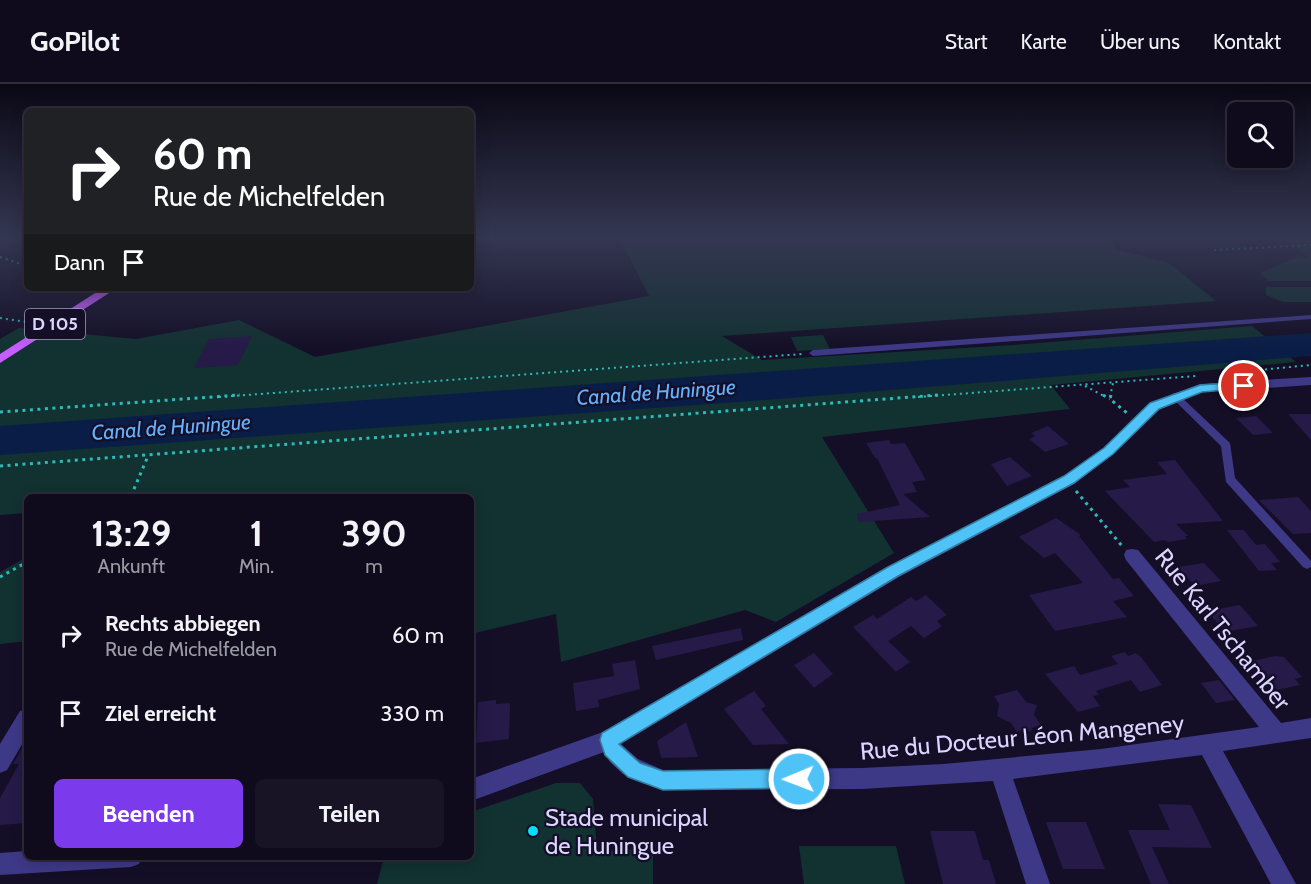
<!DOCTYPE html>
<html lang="de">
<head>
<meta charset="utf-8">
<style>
  body { margin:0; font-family:Cabin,sans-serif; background:#181426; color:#f1f3f6; height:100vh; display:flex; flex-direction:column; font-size:22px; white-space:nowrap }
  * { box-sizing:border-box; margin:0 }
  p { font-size:20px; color:#9b9ba4 }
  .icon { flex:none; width:33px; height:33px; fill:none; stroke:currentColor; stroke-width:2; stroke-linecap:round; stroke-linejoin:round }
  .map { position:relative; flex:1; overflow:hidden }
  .sheet { position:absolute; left:24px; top:410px; width:450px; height:366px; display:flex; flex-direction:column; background:#0f0b1d; border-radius:9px; box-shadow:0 3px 15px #0003,0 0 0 2px #2f2b3b }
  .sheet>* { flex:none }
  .hud { position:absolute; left:24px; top:24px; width:450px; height:183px; border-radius:9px; box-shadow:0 3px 15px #0003,0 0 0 2px #2f2b3b; background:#202124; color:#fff; overflow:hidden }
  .controls { position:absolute; left:1227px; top:18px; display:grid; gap:12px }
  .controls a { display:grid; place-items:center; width:66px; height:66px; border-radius:9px; background:#0f0b1d; box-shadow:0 3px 15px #0003,0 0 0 2px #2f2b3b; font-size:30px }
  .pin { position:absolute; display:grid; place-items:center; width:51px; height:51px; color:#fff; margin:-26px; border:3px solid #fff; border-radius:50%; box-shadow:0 2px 6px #0007 }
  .me { position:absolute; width:66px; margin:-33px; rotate:269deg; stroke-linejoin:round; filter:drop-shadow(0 0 4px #0008) }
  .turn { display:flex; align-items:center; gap:21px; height:126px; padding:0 30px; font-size:27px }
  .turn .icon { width:78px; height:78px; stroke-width:2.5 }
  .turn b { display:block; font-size:42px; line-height:51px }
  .then { display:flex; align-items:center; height:57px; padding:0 30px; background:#0003; gap:12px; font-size:22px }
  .eta { display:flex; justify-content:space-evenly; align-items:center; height:102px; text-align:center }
  .eta b { font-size:36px; font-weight:800; line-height:42px }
  .action { display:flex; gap:12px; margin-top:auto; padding:12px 30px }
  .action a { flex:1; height:69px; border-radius:9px; background:#7c3aed; color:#fff; font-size:24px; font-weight:800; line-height:69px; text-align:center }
  .action a+a { background:#181426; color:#f1f3f6 }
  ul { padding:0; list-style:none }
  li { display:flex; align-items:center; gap:18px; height:78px; padding:0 30px }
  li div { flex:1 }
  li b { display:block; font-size:22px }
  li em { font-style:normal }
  header { display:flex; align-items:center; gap:36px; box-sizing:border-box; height:84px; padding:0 30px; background:#0f0b1d; border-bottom:2px solid #2f2b3b }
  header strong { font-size:28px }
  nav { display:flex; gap:33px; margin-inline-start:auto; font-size:21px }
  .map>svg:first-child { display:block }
</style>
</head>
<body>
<header>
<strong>GoPilot</strong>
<nav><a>Start</a><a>Karte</a><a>Über uns</a><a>Kontakt</a></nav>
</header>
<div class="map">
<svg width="1311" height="800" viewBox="0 0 1311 800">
  <rect width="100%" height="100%" fill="#140f27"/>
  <path fill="#123131" d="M619,153H1116L1119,155L1111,156L1115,165L1169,179L1216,217L722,252L762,276L1014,261L1252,242L1296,278L1051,301L1070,325L822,353L894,469L776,538L745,526L561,578L556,530L471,550V412H27V429L0,431V255L19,244L136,255L239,236L315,273L649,212Z
    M1283,153H1311V197H1268L1260,189L1300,172L1309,174Z
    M1266,203H1311V218H1283L1266,211Z
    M823,251L830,265L797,267L791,253Z
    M27,473V557L0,560V488Z
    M556,699H580L593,715L597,767L653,765V800H377L384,773L471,772V728Z
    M799,762H896L905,800H804Z"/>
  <path fill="#091d46" d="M1311,249V272L778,315L0,371V342Z"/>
  <path fill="#251a48" d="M252,252L238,281L194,284L209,255Z
    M1288,330H1311V356Z
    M1256,332L1273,349L1253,351L1236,334Z
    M1048,342L1069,360L1045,368L1029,355L1035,352L1031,349Z
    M889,356L891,360L905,359L926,396L912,398L917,408L903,410L930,433L858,438L857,430L900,421L877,374H875L866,359Z
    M1010,373L1032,392L1007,402L991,380Z
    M1175,376L1223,437L1176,440L1188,452H1185L1187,455L1168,458L1165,456L1154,458L1105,407L1130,403L1123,396L1167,390L1157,378Z
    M1298,413L1311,427V449L1293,450L1259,416Z
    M1056,434L1081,451L1079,452L1113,495L1119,494L1134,512L1113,517L1127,533L1055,547L1029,511L1083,499L1055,469L1044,474L1019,453Z
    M1227,446H1244L1256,461L1265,460L1280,478L1271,479L1277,486L1259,487Z
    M1204,479L1221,497L1195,502L1178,483Z
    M926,511L947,531L937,537L942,542L924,554L911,542L888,557L910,578L896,588L853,543L873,531L877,535L911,513L916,517Z
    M1240,521L1258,542L1225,548L1207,527Z
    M741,544L743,556L656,576L652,562Z
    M1125,568L1128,572L1136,569L1141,573L1162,601L1140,608L1131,596L1096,607L1099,611L1093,612L1100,622L1078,628L1045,590L1074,582L1080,591L1118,580L1111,572Z
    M814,569L833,590L814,604L794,581Z
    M1275,572L1284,573L1302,593L1295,595L1300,601L1277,606L1252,577Z
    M635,576L640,605L598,616L599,623L576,627L573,599L614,592L612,580Z
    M1219,596L1235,616L1216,619L1201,599Z
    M1017,606L1026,618L1037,621L1034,631L1041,641L1032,644L1031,648L1024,645L1017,648L1011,639L997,632L999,620L994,612Z
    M754,607L766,622L761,625L789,660L753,661L724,625Z
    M496,616V620L510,619L509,655L476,659L478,618Z
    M686,638L698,673L661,674L657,657Z
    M27,656V739L0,741V714L19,680H13Z
    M1158,720L1191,721L1212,764L1152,763L1169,800H1151L1128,746H1170Z
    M1046,738H1086L1105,785H1063Z
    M930,747H975L983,776H989L996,800H943Z"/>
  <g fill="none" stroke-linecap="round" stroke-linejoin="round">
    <path stroke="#2cbbb7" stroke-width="2" stroke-dasharray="2 4" stroke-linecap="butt" d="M1302,153L1310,159
      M1214,166L1311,161
      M0,173L27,182
      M0,234L34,239
      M1259,286L1311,281
      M1085,302L1106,313
      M219,313L802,270
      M918,313L1196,292
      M1110,313L1113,299"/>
    <path stroke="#2cbbb7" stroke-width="3" stroke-dasharray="3 4.5" stroke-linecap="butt" d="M1103,311L1110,315
      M1111,311L1110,315L1127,329
      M0,328L240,311
      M0,382L938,311
      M1076,407L1122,462
      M131,412L148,372
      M0,493L27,478"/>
    <path fill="#3e3987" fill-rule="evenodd" d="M1311,231V235L813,272L809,269L813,266Z
      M1175,309L1178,310L1230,359L1235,394L1311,477V483L1307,485L1303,483L1226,398L1221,362L1172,314L1170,312L1172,310Z"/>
    <path fill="#3e3987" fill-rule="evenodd" d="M1311,293V301L1202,308L1160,325L1113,370L1074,400L899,493L621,660L638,675L663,686L862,684L944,680L1101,665L1259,643L1126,476L1124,471L1126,466L1132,465L1138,466L1281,639L1311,634V654L1223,667L1296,800H1271L1202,671L1013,695L1050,800H1026L993,697L862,705L663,706L623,690L610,678L604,668L471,717V695L603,648L887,483L1064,392L1103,364L1150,319L1200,300Z
      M27,625V652L7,686L0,689V660L20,627Z
      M27,767V772H142L139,780L131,783L0,791V769Z"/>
    <path fill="#c75cff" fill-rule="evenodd" d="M103,204H117L0,279V270Z"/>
  </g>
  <linearGradient id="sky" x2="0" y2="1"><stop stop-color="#0b0815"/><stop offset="0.58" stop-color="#343752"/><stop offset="1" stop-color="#343752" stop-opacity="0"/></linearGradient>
  <rect width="1311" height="265" fill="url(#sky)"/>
  <path fill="#4fc3f7" stroke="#337fa1" stroke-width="1.5" d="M1244,298L1250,302L1248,304L1202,308L1159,325L1113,370L1074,399L898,492L619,660L640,679L663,687L799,685L805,688L808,695L805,701L799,704L663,706L628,693L605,671L600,656L602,649L888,483L1064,392L1104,364L1150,319L1200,301Z"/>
  <circle fill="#01deff" stroke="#140f27" stroke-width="2" cx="533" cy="747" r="6"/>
  <g text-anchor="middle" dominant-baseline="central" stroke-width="4.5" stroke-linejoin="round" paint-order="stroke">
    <rect fill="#140f27" stroke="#9f9abe" stroke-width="1.5" x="25" y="225" width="60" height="30" rx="4.5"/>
    <g font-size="18" font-weight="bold" fill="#dbd5ff">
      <text x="55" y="240">D 105</text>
    </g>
    <g font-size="21" font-style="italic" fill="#63b2ff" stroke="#140f27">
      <text transform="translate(656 308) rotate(-4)">Canal de Huningue</text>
      <text transform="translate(171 343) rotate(-4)">Canal de Huningue</text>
    </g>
    <g font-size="24" fill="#dbd5ff" stroke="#140f27">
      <text transform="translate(1223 545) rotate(51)">Rue Karl Tschamber</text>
      <text transform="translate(1022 653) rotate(-5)">Rue du Docteur Léon Mangeney</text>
    </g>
    <g font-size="24" fill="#dbd5ff" stroke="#140f27" text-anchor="start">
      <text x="545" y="733">Stade municipal<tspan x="545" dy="28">de Huningue</tspan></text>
    </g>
  </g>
</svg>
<div class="controls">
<a><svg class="icon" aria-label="search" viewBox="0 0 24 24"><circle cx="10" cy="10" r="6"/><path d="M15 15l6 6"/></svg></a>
</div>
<div class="pin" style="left:1244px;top:302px;background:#d93025"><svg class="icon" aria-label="arrive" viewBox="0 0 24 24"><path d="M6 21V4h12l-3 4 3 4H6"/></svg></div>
<svg class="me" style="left:799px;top:695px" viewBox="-20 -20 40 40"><circle r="17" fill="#4fc3f7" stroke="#fff" stroke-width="3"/><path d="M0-11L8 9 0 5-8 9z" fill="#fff"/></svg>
<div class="hud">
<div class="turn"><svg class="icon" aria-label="right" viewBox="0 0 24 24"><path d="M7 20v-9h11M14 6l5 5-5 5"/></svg><div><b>60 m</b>Rue de Michelfelden</div></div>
<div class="then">Dann<svg class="icon" aria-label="arrive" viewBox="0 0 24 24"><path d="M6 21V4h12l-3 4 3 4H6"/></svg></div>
</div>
<section class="sheet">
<div class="eta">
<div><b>13:29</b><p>Ankunft</p></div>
<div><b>1</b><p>Min.</p></div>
<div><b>390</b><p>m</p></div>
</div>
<ul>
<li><svg class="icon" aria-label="right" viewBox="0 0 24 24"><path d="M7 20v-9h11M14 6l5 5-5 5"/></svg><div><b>Rechts abbiegen</b><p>Rue de Michelfelden</p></div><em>60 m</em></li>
<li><svg class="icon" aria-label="arrive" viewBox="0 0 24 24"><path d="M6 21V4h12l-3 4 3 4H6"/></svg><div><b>Ziel erreicht</b></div><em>330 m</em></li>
</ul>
<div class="action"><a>Beenden</a><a>Teilen</a></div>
</section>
</div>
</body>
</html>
